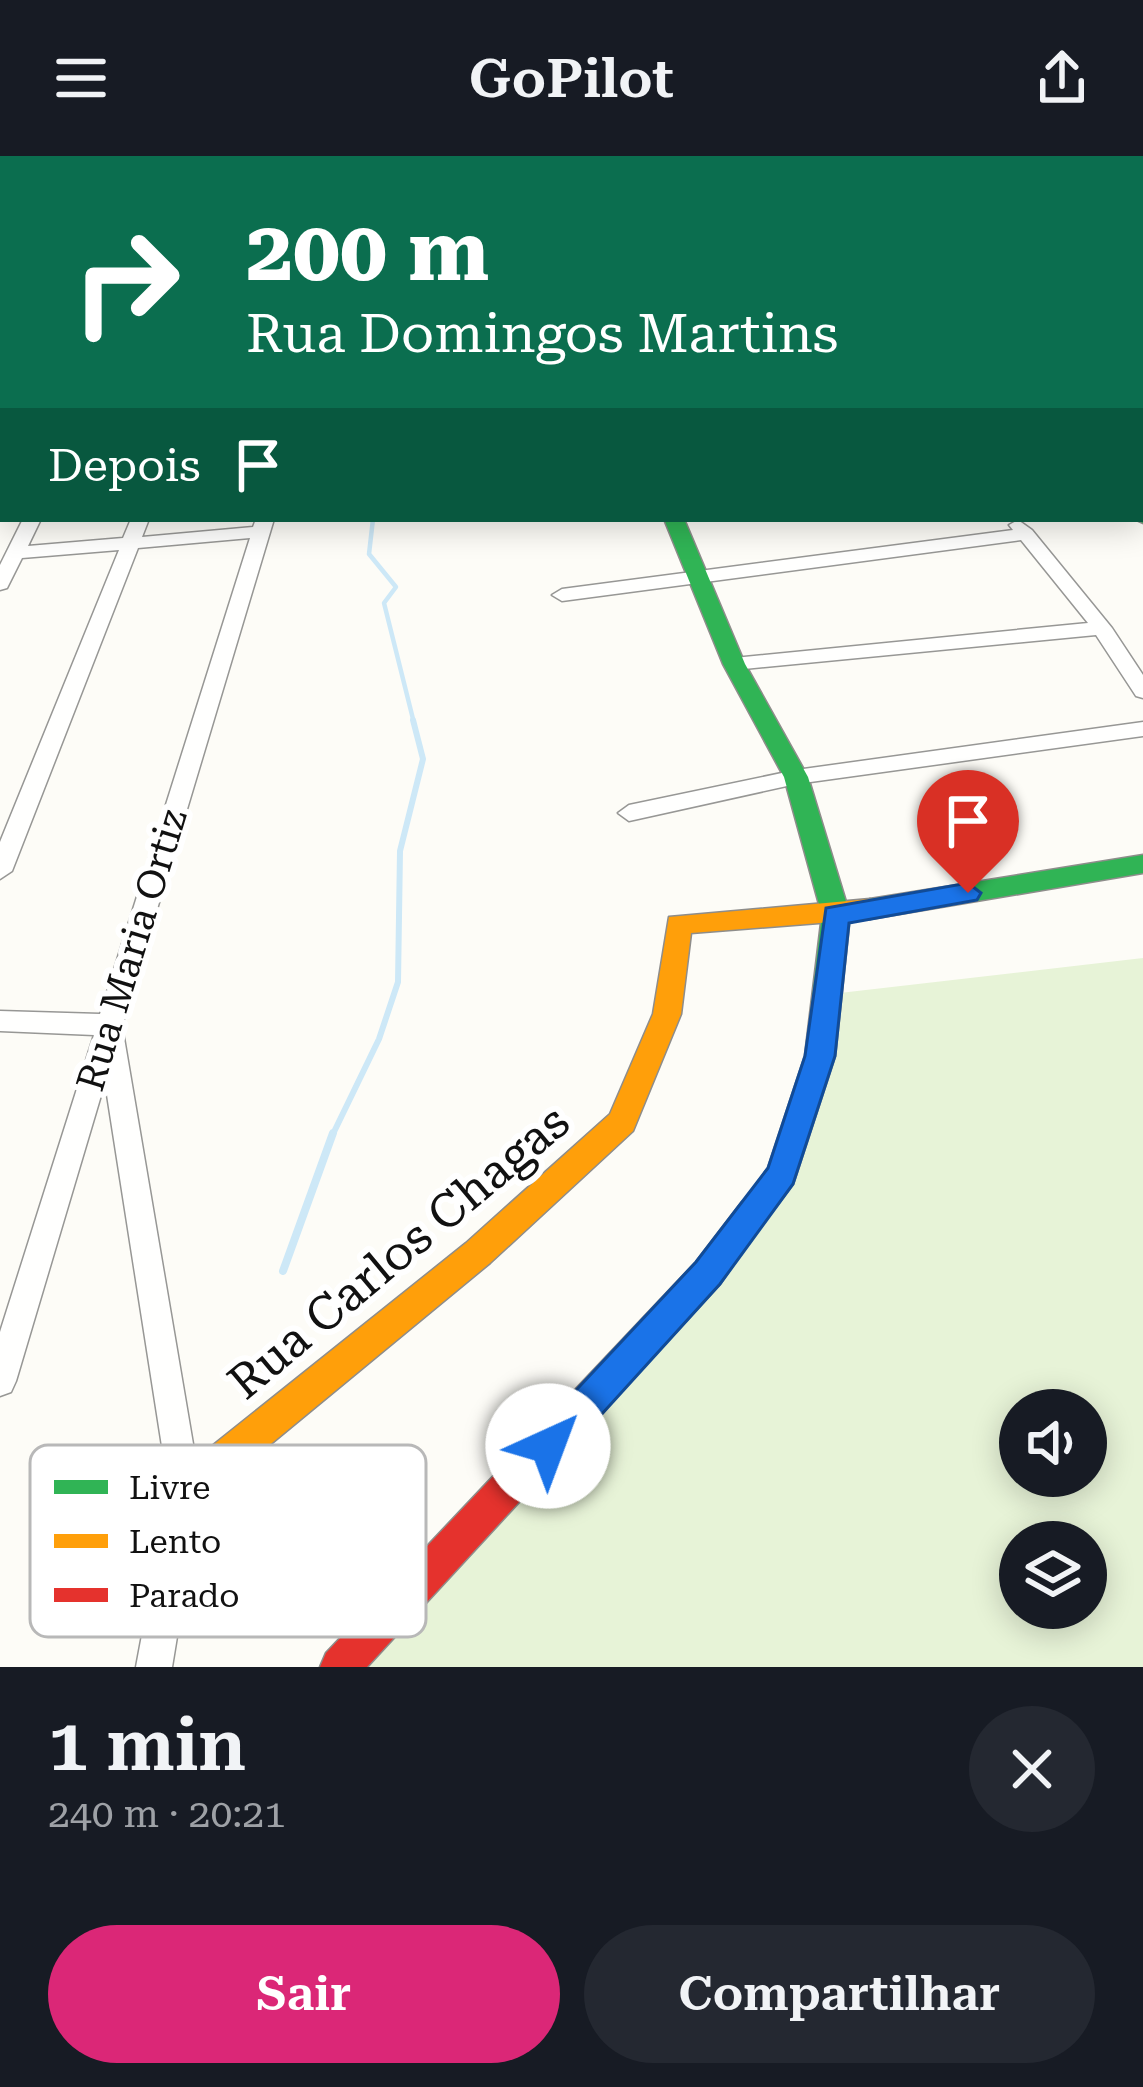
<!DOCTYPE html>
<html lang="pt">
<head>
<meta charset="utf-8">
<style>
  body { margin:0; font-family:"Roboto Serif",serif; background:#242831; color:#f1f3f6; height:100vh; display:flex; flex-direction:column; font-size:45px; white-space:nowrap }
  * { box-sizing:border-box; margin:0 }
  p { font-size:39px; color:#9ea1a6 }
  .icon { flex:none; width:66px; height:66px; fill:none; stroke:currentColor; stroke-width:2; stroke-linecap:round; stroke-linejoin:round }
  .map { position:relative; height:1511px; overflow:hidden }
  .panel { display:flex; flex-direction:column; background:#171b24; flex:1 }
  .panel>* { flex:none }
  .hud { position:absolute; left:0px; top:0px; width:1143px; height:366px; box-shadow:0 6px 30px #0003; background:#0b6e4f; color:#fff; overflow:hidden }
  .fabs { position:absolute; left:999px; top:1233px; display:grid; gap:24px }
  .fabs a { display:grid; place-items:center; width:108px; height:108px; border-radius:50%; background:#171b24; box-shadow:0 6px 30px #0003; font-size:60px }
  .pin { position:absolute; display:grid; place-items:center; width:102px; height:102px; color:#fff; margin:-123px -51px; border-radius:50% 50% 50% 0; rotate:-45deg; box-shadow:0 0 12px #0007 }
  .pin .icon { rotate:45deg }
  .me { position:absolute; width:132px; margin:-66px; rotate:43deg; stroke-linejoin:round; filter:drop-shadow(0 0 9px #0008) }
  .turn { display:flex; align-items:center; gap:42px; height:252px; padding:0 48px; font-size:54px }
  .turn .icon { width:156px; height:156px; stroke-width:2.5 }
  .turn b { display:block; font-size:84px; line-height:102px }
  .then { display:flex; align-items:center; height:114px; padding:0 48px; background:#0003; gap:24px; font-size:45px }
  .round { display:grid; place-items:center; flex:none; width:126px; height:126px; border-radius:63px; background:#242831 }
  .head { display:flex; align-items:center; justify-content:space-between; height:204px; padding:0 48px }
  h1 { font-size:72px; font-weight:600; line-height:90px }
  .primary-button { display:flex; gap:24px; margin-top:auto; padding:24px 48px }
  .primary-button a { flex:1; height:138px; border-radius:72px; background:#db2777; color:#fff; font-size:48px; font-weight:600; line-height:138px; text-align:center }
  .primary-button a+a { background:#242831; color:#f1f3f6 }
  header { display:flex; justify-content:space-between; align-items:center; height:156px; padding:0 48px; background:#171b24; font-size:54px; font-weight:600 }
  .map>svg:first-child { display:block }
</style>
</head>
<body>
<header><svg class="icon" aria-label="menu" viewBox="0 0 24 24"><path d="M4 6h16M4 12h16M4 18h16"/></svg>GoPilot<svg class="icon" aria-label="share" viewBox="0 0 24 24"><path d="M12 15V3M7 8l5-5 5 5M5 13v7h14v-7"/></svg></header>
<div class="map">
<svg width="1143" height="1511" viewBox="0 0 1143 1511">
  <rect width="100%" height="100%" fill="#fdfcf7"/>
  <path fill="#e7f3d7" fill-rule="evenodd" d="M1143,802V1511H338L761,1054L831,838ZM1020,1254H1086V1320H1020ZM1020,1386H1086V1452H1020Z"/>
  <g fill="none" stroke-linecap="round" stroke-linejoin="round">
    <path stroke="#cde8f7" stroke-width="3" d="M180,3L186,0
      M299,3L384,0"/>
    <path stroke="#cde8f7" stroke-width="4.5" d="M373,363L369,398L396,431L384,447L414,567"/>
    <path stroke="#cde8f7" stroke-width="6" d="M332,980L379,883L398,826L400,695L423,603L413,564"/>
    <path stroke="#cde8f7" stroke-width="8" d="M283,1115L333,977"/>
    <defs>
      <path id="street" d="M575,0H627L630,3H576Z
        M729,0H741V3H729Z
        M0,85H3V93H0Z
        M0,123H3V131H0Z
        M0,165H3V175H0Z
        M3,200V213L0,214V201Z
        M0,263H3V273H0Z
        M23,363H41L28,390L123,382L131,363H149L142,381L253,371L256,363H274L122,870L201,1335L172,1511H136L169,1335L105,926L16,1225L11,1236L0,1240V1176L94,879L0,875V855L100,858L250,382L138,392L12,715L0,723V686L119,394L22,402L7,432L0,434V409Z
        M1018,364L1032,374L1112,472L1143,519V542L1136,540L1096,479L734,514L724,508L734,502L1088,467L1021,384L562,445L552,439L562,433L1013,374L1009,369Z
        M1143,566V580L796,628L629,665L618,657L629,649L796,614Z"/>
      <path id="fast" d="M1140,352L1143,353V367L1134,363H1140Z
        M664,363H684L745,508L808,621L850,759L835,900L793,1028L764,1066L753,1070L742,1066L737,1056L768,1012L805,900L822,759L784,621L723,508Z
        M1143,699V717L870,763L857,753L870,743Z"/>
      <path id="slow" d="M870,743L883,753L870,763L691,777L681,858L633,975L490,1107L198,1348L185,1353L172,1348L167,1335L172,1322L466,1087L610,958L653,858L669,761Z"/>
      <path id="jam" d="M837,0H851L852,3H838Z
        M753,1042L764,1046L769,1056L720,1128L367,1511H320L326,1497L696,1106L742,1046Z"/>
    </defs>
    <use href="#street" stroke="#979795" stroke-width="3"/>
    <use href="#fast" stroke="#8e8d8b" stroke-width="3"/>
    <use href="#slow" stroke="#8e8d8b" stroke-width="3"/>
    <use href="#jam" stroke="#8e8d8b" stroke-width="3"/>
    <use href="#street" fill="#fffffe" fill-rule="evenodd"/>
    <use href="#fast" fill="#30b455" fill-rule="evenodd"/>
    <use href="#slow" fill="#ff9f0a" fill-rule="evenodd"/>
    <use href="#jam" fill="#e5322d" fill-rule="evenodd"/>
  </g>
  <path fill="#1a73e8" stroke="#114b97" stroke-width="3" d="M968,727L981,737L977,744L849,767L835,900L793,1028L720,1128L561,1303L548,1308L535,1303L530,1290L535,1278L696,1106L768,1012L805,900L826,752Z"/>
  <g text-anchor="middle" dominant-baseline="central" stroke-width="12" stroke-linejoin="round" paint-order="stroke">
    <g font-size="39" fill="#111" stroke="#fff">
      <text transform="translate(132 794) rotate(-73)">Rua Maria Ortiz</text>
    </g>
    <g font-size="48" fill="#111" stroke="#fff">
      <text transform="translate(399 1096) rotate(-40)">Rua Carlos Chagas</text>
    </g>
  </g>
  <rect x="30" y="1289" width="396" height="192" rx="18" fill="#fff" stroke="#b8b8b8" stroke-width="3"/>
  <rect x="54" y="1324" width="54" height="14" fill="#30b455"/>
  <rect x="54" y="1378" width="54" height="14" fill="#ff9f0a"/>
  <rect x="54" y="1432" width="54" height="14" fill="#e5322d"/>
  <g font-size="33" fill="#111">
    <text x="129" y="1343">Livre</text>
    <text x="129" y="1397">Lento</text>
    <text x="129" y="1451">Parado</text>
  </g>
</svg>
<div class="fabs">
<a><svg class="icon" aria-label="sound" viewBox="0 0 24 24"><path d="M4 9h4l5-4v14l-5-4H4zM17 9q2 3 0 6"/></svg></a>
<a><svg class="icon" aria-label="layers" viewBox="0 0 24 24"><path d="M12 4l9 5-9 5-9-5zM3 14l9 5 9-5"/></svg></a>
</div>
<div class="pin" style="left:968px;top:737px;background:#d93025"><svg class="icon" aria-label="arrive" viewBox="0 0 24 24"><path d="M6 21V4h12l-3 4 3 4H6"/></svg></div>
<svg class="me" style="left:548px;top:1290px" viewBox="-20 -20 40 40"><circle r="19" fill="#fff"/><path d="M0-13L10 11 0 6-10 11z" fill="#1a73e8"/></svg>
<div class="hud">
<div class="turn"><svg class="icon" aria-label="right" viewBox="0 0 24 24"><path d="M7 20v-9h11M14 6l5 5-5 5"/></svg><div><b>200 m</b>Rua Domingos Martins</div></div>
<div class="then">Depois<svg class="icon" aria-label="arrive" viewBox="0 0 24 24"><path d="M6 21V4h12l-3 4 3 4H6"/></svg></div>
</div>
</div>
<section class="panel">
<div class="head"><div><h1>1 min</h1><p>240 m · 20:21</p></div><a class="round"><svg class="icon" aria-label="close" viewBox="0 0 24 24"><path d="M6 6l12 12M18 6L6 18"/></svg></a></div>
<div class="primary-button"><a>Sair</a><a>Compartilhar</a></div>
</section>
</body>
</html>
